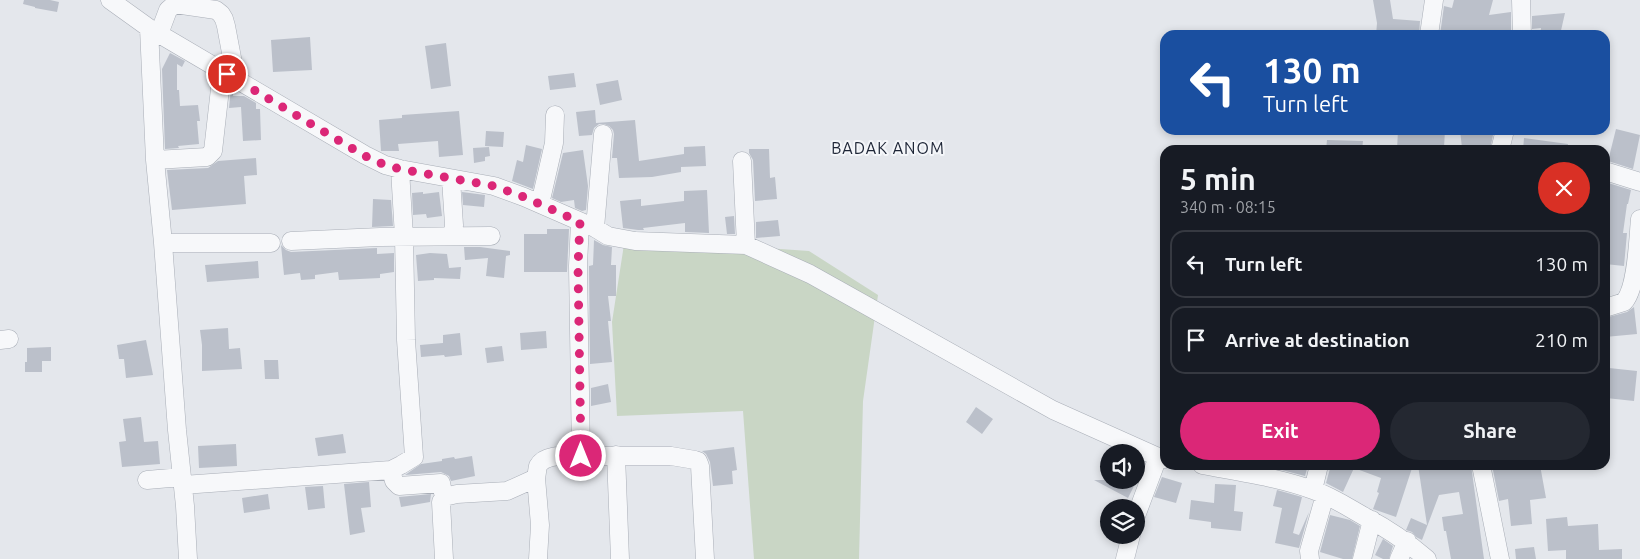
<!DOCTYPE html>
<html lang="en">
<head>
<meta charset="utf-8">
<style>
  body { margin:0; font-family:Ubuntu,sans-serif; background:#242831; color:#f1f3f6; height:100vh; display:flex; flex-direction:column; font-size:19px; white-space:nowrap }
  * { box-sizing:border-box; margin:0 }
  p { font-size:16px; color:#9ea1a6 }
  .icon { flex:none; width:28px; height:28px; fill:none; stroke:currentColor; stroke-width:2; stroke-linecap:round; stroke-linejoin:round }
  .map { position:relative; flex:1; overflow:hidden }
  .side { position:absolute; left:1160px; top:145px; width:450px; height:325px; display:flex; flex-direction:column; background:#171b24; border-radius:15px; box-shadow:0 2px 8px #0003 }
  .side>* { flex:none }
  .top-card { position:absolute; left:1160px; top:30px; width:450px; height:105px; border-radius:15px; box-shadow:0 2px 8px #0003; background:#1a4fa0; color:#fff; overflow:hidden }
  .controls { position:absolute; left:1100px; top:444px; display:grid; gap:10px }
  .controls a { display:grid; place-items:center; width:45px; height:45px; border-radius:50%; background:#171b24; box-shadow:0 2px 8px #0003; font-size:25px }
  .pin { position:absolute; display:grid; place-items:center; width:42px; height:42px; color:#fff; margin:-21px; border:2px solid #fff; border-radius:50%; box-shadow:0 1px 5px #0007 }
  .me { position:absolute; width:55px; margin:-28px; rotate:0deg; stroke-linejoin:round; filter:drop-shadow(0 0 4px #0008) }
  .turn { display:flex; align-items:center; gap:18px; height:105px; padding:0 20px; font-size:22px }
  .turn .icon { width:65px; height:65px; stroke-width:2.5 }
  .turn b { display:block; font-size:35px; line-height:42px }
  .round { display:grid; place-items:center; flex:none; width:52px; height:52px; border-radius:26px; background:#242831 }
  .overview { display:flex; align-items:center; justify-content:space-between; height:85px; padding:0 20px }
  h1 { font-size:30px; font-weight:600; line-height:38px }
  .button { display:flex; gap:10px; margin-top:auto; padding:10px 20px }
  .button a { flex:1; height:58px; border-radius:30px; background:#db2777; color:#fff; font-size:20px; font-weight:600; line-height:58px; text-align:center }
  .button a+a { background:#242831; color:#f1f3f6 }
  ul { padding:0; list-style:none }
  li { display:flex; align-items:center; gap:15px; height:68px; margin:0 10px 8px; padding:0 10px; border:2px solid #363941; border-radius:15px }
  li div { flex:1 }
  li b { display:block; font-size:19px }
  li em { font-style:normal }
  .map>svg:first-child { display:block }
</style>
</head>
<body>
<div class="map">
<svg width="1640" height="559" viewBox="0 0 1640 559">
  <rect width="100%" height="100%" fill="#e4e7ec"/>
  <path fill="#c9d6c5" d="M625,238L809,251L878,295L863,401L859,559H754L743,411L617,416L612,322Z"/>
  <path fill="#bbc0ca" d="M24,0H50L59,2L57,12L35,8V7L23,4Z
    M1373,0H1390L1393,19L1420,21L1419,35H1376L1377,23Z
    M1454,0H1493L1489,15L1511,12V32L1501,33V35H1440L1444,6L1452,8Z
    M1565,13L1560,35H1540L1541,28L1532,29V16Z
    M310,37L312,70L273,72L271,40Z
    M446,43L451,86L431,89L425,46Z
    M170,53L185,61L182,67L177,64V90H179L180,106L198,105L200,121H197L199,144L178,146L179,148L165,149L162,69Z
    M574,73L576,87L550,90L548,76Z
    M618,80L622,100L600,105L596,84Z
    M231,88L233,90V96H244L256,103V109H260L261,140L243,141L241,107L229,108Z
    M595,110L596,123L635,120L639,161L684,154V147L705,146L706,166L681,167V172L652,177L619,178L617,158H612L614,134L613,130L609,126L604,124H599L594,128L592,135L579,136L576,112Z
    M459,111L463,155L439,157L438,141L398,144L399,151H381L379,120L402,118V115Z
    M1616,129L1640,135L1633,169L1608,161Z
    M1398,130H1445L1444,148L1414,147V150H1397Z
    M1460,130H1494L1490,150H1475V147L1462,148Z
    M486,131L504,132L503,147L485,146Z
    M1524,138L1568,144L1567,150H1523Z
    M1327,140L1363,141L1362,150H1326Z
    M526,145L542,149L533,189L512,181L517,160L523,162Z
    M489,147L490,156L485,157V161L474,163L473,148Z
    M749,149H769L770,178L775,177L777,199L755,201L753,160L749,153Z
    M583,150L588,186L586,210L582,211L575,208L574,200L561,202L552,198L563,153Z
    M256,158L257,175L244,176L246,204L172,210L167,170L208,168L218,161Z
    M1605,182L1631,190L1628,204H1627L1623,233H1627L1624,266L1605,264Z
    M707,190L709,233L685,232V223L643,228L644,230H638L623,228L620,201L641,199V206L684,201V191Z
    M423,192V194L439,192L442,216L427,218L426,214L413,215L412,193Z
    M462,192L485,195L484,207L463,205Z
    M373,199L391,200L393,226L372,227Z
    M734,216L735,234H727L725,217Z
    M778,220L780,236L756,238V222Z
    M547,229H569L567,272H524V234H547Z
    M594,240L603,245L612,247L611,265H616V296H608L611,321H608L612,362L590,364L589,266L593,265Z
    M281,245L286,250L291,252L377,248V254L394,253V272L380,274V278L339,280L338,272L315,275V279L301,280L300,273L284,275Z
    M464,247H480L510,251V255L506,256L504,278L486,276L488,258L465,260Z
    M430,253L447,254L449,268L461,267L460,279L434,278V280L418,281L416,255Z
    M258,261L259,278L207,282L205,265Z
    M1634,307L1637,334L1605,337V318L1627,312Z
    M228,328L229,349L240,348L242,369L202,371V345L200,330Z
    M546,331L547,348L521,350L520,333Z
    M460,333L462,355L445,357L444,355L421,357L420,345L443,343V335Z
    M146,340L153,375L126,378L124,359H119L117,345Z
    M502,346L504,361L487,363L485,348Z
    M51,347V361H42V372H25V362H27V348Z
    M264,360H278L279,379H265Z
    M1609,368L1637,371L1634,401L1606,398Z
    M608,384L611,402L591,406V388Z
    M976,407L993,419L982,434L966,422Z
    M141,417L144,442L158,441L160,464L122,467L119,442L126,441L123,419Z
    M343,434L346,453L318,456L315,438Z
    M236,444L237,466L199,468L198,446Z
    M734,447L737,470L732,471L733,484L713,486L710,462L706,454L702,451Z
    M472,456L475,476L451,481L449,476L441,472L405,475L421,464L442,461V459L454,457L455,459Z
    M1284,465H1308L1305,476L1282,470Z
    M1331,465H1413L1396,517L1373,509L1379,493L1377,492L1381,478L1354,468L1343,492L1326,483Z
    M1418,465H1471L1484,559H1451L1446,531H1444L1442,517L1463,514L1459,492L1439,495L1422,540L1416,537L1412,532L1406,530L1411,518L1427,525Z
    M1492,465H1513V470L1540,465L1546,498L1530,500L1532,524L1511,526L1508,499L1499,501Z
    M1162,477L1182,483L1176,503L1154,497Z
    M1094,480H1137L1128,498Z
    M369,482L371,507L361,508L365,532L350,535L344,484Z
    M1215,484L1236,485L1234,511L1243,512L1241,531L1211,528V522L1189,519L1191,500L1214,503Z
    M323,486L325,508L308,510L305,487Z
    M1277,490L1302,497L1293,533L1299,535L1309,512L1299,548L1275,543L1282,508L1273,506Z
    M268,494L270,509L244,513L242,498Z
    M431,494L430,502L401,507L399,497Z
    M1330,515L1350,520L1360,526L1352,559H1343L1320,552Z
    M1567,517L1568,526L1598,524L1599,550L1622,549V559H1566V550L1548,551L1546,519Z
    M1383,539L1393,546L1389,559H1383L1375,555Z
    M1534,547L1536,559H1516L1515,549Z"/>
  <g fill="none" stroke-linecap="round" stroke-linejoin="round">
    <defs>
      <path id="minor" d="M110,0L149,28L365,155L385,165L400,169L494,186L524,197L595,228L608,236L635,241L746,245L810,274L1053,410L1158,457L1165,459
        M1521,0L1522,35
        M149,28L155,160L163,243L177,430L185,506L188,559
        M159,34L168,10L175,4L216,10L221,14L224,19L226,26L236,79
        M1429,35L1434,0
        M1500,150L1505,130
        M155,160L207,157L213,151L222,71
        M742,161L746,245
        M1605,171L1640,182
        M451,179L454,225L453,236
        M540,204L554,143L555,115
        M580,222L578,266L581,456H671L695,460L698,461L700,466L705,559
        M595,228L603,134
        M291,241L380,237L491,236
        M163,243H271
        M1605,308L1624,302C1637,288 1638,239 1640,219
        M0,340L9,339
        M616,455L620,559
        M1202,465C1239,472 1277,477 1313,490C1333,497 1349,508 1367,518C1390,530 1407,542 1427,559
        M1481,465L1500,559
        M391,470L401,465L414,457L406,340L404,237L400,169
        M536,478L540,525L538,559
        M147,480L182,477
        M183,485L391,470L394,481L399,486L441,483L444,497
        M1313,490L1319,465
        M1136,516L1158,457
        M444,559L441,502L444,497L457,494L507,491L536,478C537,475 537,469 538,466C545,453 568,456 581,456
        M1125,559L1131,535
        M1310,559L1309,551L1325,495
        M1362,559L1372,520
        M1399,559L1407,541"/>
    </defs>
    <use href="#minor" stroke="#a9aeb7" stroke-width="19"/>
    <use href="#minor" stroke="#f7f8fa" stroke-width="18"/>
  </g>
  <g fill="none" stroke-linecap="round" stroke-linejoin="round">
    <path stroke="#db2777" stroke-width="9" stroke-dasharray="0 16.2" d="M227,74L365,156L385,165L400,169L494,186L524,197L580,222L578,266L581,456"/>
  </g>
  <g text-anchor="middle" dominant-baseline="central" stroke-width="4" stroke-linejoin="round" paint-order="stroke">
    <g font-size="16" letter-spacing="1" fill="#1d2536" stroke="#f4f6f9">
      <text x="888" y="148">BADAK ANOM</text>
    </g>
  </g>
</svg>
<div class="controls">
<a><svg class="icon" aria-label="sound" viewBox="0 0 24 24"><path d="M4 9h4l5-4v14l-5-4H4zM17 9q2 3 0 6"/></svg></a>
<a><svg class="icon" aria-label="layers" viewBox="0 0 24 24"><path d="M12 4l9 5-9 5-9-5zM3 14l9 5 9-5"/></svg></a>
</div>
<div class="pin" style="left:227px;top:74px;background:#d93025"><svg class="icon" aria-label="arrive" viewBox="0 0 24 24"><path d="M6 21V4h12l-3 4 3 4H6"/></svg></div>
<svg class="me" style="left:581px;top:456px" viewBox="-20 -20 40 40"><circle r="17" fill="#db2777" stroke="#fff" stroke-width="3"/><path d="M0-11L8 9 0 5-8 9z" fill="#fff"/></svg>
<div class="top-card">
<div class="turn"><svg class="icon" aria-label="left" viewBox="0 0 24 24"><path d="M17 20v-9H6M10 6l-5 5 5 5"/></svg><div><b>130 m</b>Turn left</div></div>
</div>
<section class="side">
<div class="overview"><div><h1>5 min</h1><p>340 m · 08:15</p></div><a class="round" style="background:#d93025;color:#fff"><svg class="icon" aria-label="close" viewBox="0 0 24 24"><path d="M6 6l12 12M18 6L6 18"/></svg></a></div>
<ul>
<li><svg class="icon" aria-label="left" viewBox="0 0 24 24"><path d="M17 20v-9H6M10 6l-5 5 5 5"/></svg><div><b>Turn left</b></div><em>130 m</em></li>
<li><svg class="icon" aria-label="arrive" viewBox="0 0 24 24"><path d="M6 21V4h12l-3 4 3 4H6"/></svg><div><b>Arrive at destination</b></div><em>210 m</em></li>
</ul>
<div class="button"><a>Exit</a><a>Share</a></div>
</section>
</div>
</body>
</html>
